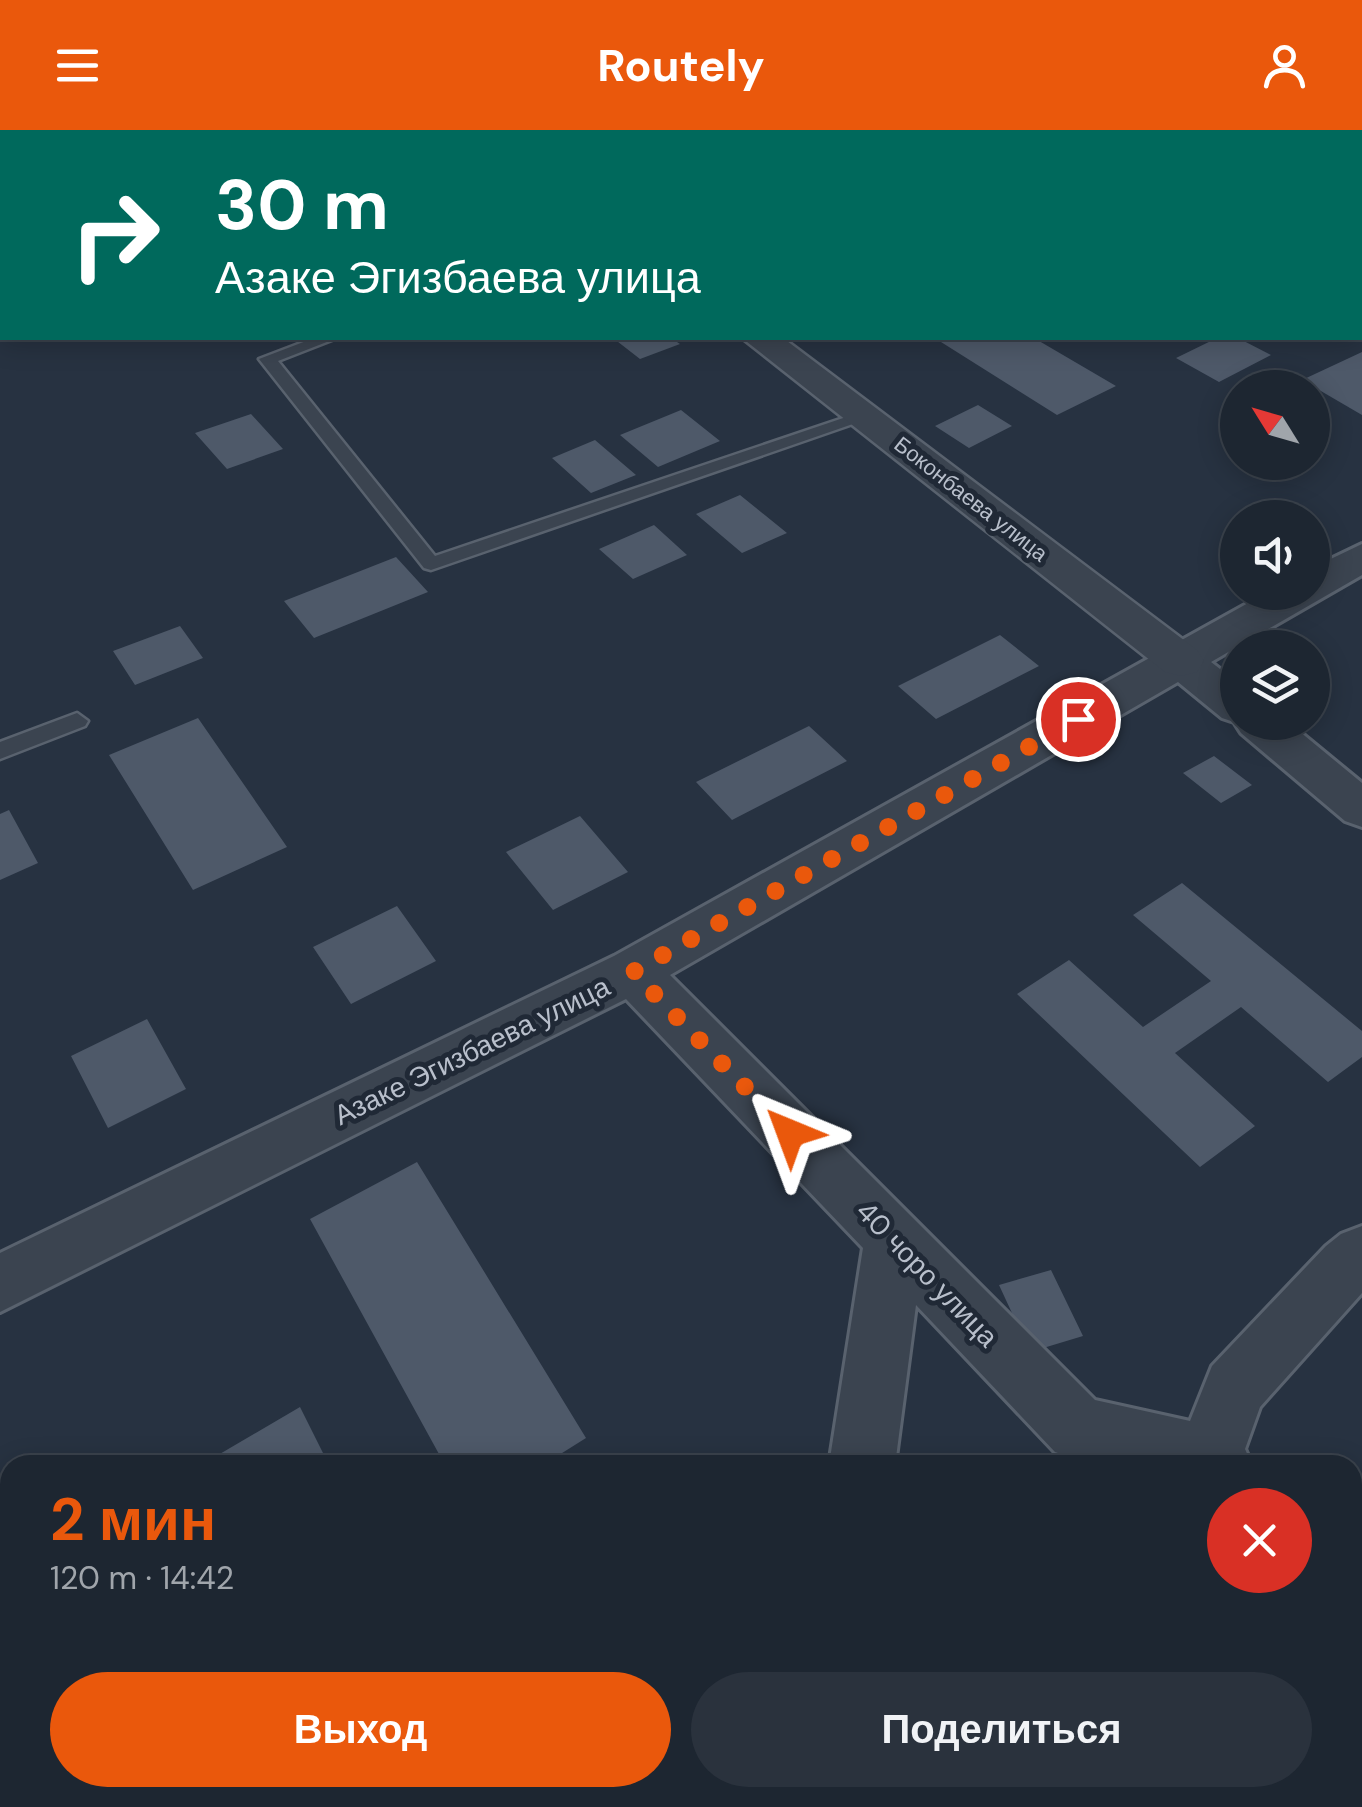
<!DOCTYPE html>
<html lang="ru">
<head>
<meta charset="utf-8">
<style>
  body { margin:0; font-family:"DM Sans",sans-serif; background:#2a323d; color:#f1f3f6; height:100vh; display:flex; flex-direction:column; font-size:38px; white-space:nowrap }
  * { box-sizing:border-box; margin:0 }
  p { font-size:32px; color:#a0a5ab }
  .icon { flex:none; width:55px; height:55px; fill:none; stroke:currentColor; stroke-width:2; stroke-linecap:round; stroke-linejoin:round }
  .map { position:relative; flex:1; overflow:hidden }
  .sheet { position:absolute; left:0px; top:1325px; width:1362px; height:352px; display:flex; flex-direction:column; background:#1d2631; border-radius:30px 30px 0 0; box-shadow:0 5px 25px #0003,0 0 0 2px #3b434d }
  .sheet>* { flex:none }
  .banner { position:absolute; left:0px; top:0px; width:1362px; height:210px; box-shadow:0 5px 25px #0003,0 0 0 2px #3b434d; background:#00695c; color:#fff; overflow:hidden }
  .needle { width:65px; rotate:307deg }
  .buttons { position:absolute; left:1220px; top:240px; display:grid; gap:20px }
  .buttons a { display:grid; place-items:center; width:110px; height:110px; border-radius:50%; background:#1d2631; box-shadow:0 5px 25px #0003,0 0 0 2px #3b434d; font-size:50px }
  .pin { position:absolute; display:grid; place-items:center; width:85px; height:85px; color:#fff; margin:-42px; border:5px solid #fff; border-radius:50%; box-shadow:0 2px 10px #0007 }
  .me { position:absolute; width:110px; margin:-55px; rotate:316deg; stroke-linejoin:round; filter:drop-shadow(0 0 8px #0008) }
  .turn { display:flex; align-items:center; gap:35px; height:210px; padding:0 50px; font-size:45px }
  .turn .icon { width:130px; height:130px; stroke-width:2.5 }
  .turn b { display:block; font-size:70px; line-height:85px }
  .round { display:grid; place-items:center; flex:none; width:105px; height:105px; border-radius:52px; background:#2a323d }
  .summary { display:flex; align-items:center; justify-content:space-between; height:170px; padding:0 50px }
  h1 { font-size:60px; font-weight:700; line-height:75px; color:#ea580c }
  .action { display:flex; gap:20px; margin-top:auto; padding:20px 50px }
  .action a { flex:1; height:115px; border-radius:60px; background:#ea580c; color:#fff; font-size:40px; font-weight:700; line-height:115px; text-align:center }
  .action a+a { background:#2a323d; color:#f1f3f6 }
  header { display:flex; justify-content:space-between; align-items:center; height:130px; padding:0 50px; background:#ea580c; color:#fff; font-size:45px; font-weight:700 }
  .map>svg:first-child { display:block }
</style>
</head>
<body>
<header><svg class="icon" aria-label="menu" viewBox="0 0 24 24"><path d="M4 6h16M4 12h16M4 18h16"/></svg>Routely<svg class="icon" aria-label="person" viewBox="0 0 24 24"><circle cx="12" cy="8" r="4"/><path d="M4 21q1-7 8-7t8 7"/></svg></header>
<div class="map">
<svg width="1362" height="1677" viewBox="0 0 1362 1677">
  <rect width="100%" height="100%" fill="#273241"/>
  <path fill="#4e5969" d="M613,208H671L680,214L640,229Z
    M952,208H1034L1116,256L1057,285L941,212Z
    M1217,208H1238L1271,225L1219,252L1176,228Z
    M1362,222V285L1302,250Z
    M978,275L1012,296L969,318L935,296Z
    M681,280L720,311L658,337L620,305Z
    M251,284L283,319L227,339L195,303Z
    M595,310L636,345L591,363L552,328Z
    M740,365L787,403L742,423L696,384Z
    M654,395L687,425L633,449L599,419Z
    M396,427L428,462L314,508L284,471Z
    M180,496L203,528L135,555L113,521Z
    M1000,505L1039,536L936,589L898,556Z
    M198,588L287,717L193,760L109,625Z
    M809,596L847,631L732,690L696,652Z
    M1214,626L1252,655L1221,673L1183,643Z
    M9,680L38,733L0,750V684Z
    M580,686L628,742L553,780L506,722Z
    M1182,753L1362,901V927L1328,952L1241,877L1175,923L1255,996L1200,1037L1017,864L1069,830L1143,897L1211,851L1133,785Z
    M397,776L436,831L351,874L313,817Z
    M147,889L186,959L108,998L71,926Z
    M417,1032L586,1308L543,1335H445L310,1089Z
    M1051,1140L1083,1206L1030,1222L999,1155Z
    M300,1277L329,1335H201Z"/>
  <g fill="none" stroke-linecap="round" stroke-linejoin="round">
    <defs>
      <path id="service" d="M1362,133V143L1360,144V134Z
        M314,208H337L278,231L435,426L858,283H870L873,287L431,440L424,438L259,229Z
        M77,583L88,591L85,596L0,629V612Z"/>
      <path id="minor" d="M1362,414V445L1211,532L1238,553V592H1288L1362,653V697L1345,691L1241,603L1234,592L1222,588L1178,552L670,845L1095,1270L1190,1291L1212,1236L1326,1116L1341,1104L1362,1096V1163L1260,1277L1245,1319L1252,1335H1094L1055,1322L916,1175L895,1335H829L863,1118L626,869L0,1182V1123L614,826L1268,462H1312V438Z
        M1352,1407L1362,1411V1483L1352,1479Z
        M862,1668H939L943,1677H866Z"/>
      <path id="tertiary" d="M475,0H507L508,2H476Z
        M2,53V73L0,74V54Z
        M742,208H783L1197,520L1204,531L1197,542L1181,546L1165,542Z"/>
    </defs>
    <use href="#service" stroke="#59626e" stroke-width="5"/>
    <use href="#minor" stroke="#59626e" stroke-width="6"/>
    <use href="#tertiary" stroke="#59626e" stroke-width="5"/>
    <use href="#service" fill="#3b4450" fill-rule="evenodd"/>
    <use href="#minor" fill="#3b4450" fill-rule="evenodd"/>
    <use href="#tertiary" fill="#3b4450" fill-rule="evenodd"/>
  </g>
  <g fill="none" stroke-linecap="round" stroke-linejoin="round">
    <path stroke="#ea580c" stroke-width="18" stroke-dasharray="0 32.4" d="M790,1003L633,842L1078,589"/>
  </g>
  <g text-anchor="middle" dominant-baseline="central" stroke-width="10" stroke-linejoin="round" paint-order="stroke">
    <g font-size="22" fill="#b8bfcb" stroke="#202936">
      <text transform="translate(971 369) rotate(38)">Боконбаева улица</text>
    </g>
    <g font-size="28" fill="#b8bfcb" stroke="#202936">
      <text transform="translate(472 921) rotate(-26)">Азаке Эгизбаева улица</text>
      <text transform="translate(927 1144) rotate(46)">40 чоро улица</text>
    </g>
  </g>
</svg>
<div class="buttons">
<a><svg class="needle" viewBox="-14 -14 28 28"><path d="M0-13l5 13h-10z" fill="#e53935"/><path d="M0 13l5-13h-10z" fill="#a0a5ab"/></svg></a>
<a><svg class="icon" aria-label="sound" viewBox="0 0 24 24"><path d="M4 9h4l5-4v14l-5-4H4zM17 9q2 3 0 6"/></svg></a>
<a><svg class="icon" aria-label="layers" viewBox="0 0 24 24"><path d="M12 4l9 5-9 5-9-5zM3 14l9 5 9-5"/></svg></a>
</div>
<div class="pin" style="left:1078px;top:589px;background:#d93025"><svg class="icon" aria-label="arrive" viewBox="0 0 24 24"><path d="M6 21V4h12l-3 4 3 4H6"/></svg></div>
<svg class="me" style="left:790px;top:1003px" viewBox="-20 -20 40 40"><path d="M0-17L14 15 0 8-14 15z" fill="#ea580c" stroke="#fff" stroke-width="4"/></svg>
<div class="banner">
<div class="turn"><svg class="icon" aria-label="right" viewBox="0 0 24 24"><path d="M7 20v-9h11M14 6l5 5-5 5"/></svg><div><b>30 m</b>Азаке Эгизбаева улица</div></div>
</div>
<section class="sheet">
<div class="summary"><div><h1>2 мин</h1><p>120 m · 14:42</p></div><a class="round" style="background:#d93025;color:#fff"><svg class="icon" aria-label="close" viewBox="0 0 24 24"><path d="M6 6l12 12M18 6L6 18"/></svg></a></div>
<div class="action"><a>Выход</a><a>Поделиться</a></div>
</section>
</div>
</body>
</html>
